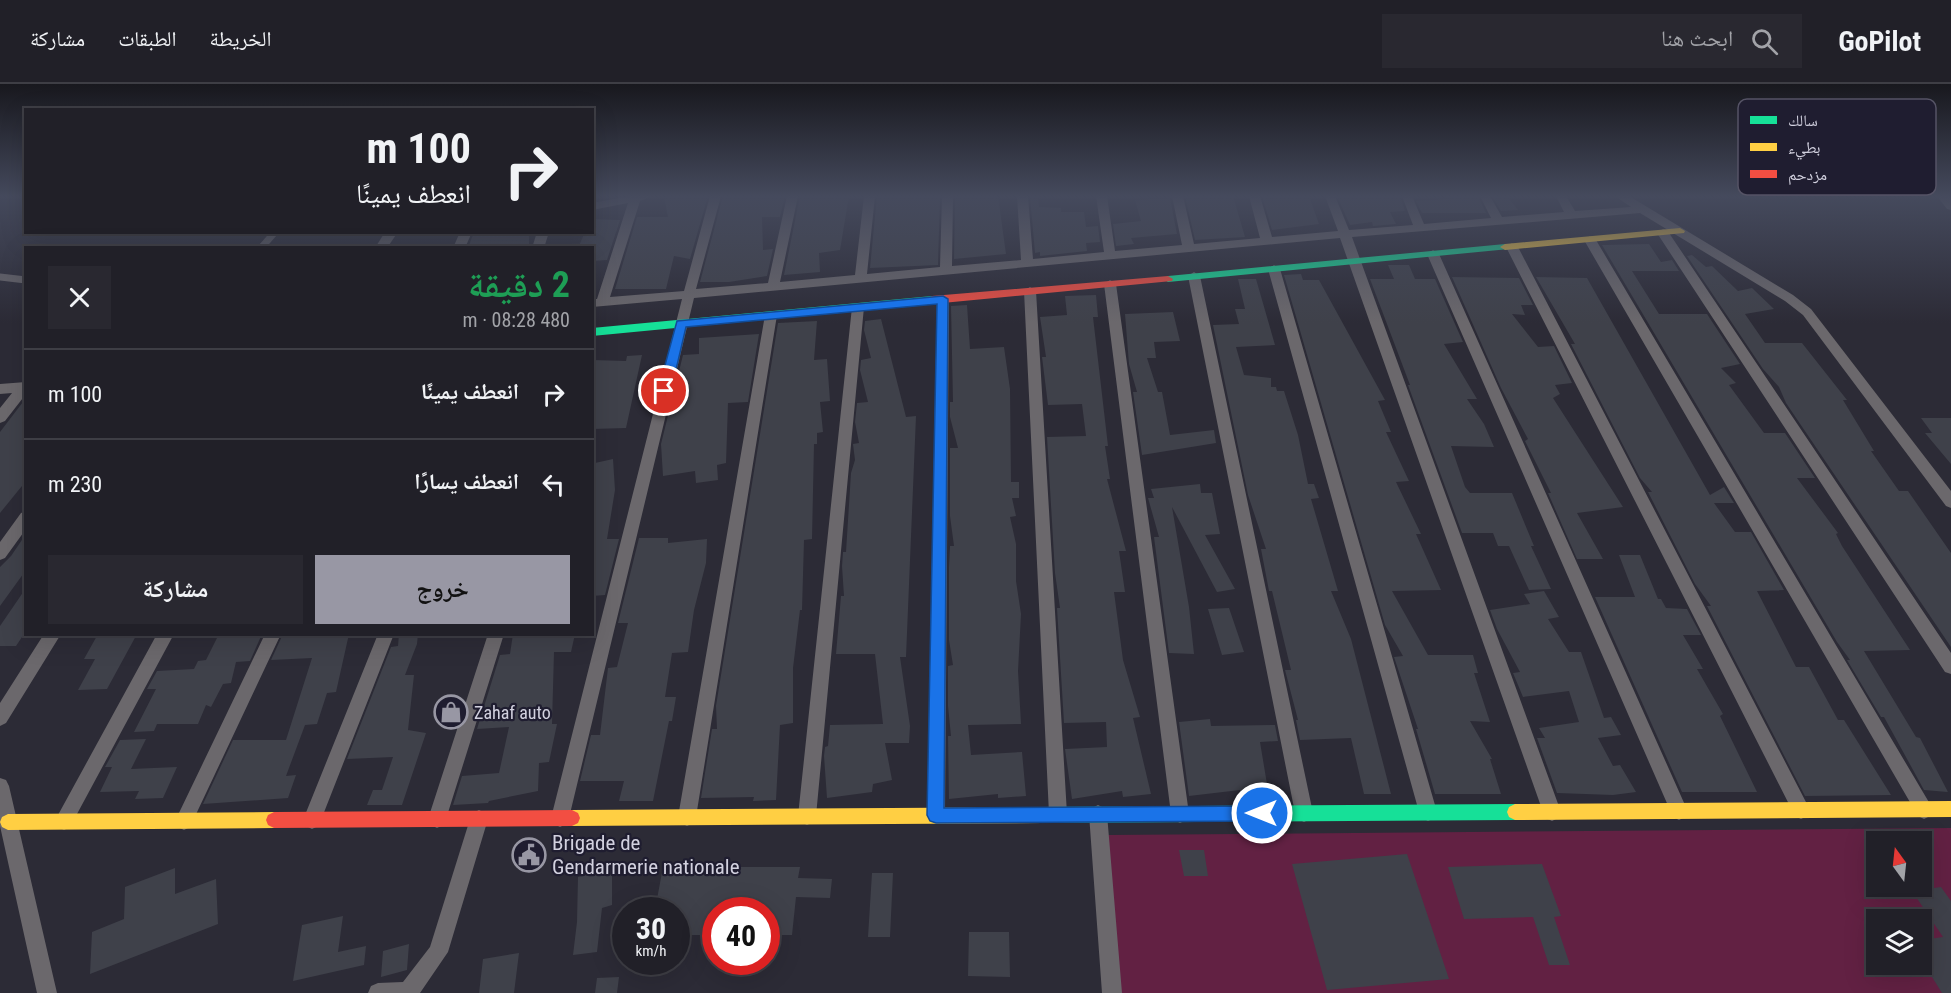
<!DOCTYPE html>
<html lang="ar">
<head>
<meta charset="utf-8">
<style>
  body { margin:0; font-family:"Roboto Condensed","Noto Naskh Arabic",sans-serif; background:#292830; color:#f1f3f6; direction:rtl; height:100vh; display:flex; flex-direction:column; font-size:22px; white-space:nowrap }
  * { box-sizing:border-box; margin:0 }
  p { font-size:20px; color:#a2a3a8 }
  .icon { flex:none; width:33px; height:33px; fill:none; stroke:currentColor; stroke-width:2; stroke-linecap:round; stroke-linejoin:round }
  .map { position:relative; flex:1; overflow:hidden; direction:ltr }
  .details { position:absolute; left:24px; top:162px; width:570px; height:390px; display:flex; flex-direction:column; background:#212028; border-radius:0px; box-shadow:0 6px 24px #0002,0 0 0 2px #3e3e45; direction:rtl }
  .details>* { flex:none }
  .banner { position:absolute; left:24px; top:24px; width:570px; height:126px; border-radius:0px; box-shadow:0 6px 24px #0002,0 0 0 2px #3e3e45; direction:rtl; background:#212028; color:#f1f3f6; overflow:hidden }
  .needle { width:39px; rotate:345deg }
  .buttons { position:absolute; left:1866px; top:747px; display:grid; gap:12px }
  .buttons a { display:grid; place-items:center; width:66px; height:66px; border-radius:0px; background:#212028; box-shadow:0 6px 24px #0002,0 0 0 2px #3e3e45; font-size:30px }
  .speed { position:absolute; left:612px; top:813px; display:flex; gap:12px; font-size:30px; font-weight:700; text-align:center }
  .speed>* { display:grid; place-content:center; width:78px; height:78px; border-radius:50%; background:#212028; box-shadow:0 6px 24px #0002,0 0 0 2px #3e3e45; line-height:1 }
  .speed small { font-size:15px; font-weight:400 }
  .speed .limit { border:9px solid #d22; background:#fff; color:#111 }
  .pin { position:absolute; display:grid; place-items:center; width:51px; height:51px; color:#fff; margin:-26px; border:3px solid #fff; border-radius:50%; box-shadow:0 2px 6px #0007 }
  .me { position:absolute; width:66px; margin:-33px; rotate:270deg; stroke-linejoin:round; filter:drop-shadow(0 0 4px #0008) }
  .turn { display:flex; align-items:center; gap:21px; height:126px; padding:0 24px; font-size:27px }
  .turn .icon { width:78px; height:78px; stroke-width:2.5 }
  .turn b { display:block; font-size:42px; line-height:51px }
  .round { display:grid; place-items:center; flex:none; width:63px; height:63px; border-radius:0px; background:#292830 }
  .summary { display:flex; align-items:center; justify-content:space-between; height:102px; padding:0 24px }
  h1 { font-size:36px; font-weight:700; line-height:45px; color:#1e9e55 }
  .action { display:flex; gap:12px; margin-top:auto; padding:12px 24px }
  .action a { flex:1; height:69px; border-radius:0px; background:#9897a4; color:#111; font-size:24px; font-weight:700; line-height:69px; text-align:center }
  .action a+a { background:#292830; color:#f1f3f6 }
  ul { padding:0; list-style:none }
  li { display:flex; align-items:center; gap:18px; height:90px; padding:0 24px; border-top:2px solid #3e3e45 }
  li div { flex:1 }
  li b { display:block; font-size:22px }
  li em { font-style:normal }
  header { display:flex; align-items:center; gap:36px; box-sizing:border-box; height:84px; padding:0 30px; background:#212028; border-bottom:2px solid #3e3e45 }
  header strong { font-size:28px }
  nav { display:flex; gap:33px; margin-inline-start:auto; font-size:21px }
  .search { width:420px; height:54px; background:#292830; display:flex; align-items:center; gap:15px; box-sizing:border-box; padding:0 21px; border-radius:0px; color:#a2a3a8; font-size:22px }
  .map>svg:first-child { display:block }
</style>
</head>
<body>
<header>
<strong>GoPilot</strong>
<div class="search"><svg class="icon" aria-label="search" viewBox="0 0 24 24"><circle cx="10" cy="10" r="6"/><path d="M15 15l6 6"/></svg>ابحث هنا</div>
<nav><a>الخريطة</a><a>الطبقات</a><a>مشاركة</a></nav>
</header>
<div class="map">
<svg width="1951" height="909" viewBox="0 0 1951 909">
  <rect width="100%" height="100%" fill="#2c2b36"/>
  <path fill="#622143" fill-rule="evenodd" d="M1951,744V909H1119L1108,751ZM1876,758H1922V802H1876ZM1876,836H1922V880H1876Z"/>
  <path fill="#3f414a" d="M674,112H708L690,175L674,172L666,205H615L637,133H668L664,113Z
    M723,112H785L780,133H762L763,166L773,165L767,192L729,198H700Z
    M800,112H849L840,166L819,169L820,188L784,191Z
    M877,112H940L938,181L870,184Z
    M955,112H998L1006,170L954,175Z
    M1030,112H1038L1039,123L1061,124V128H1084L1086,143L1098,142L1100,158L1086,159L1087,167L1040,172V168L1035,169Z
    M1185,112H1233L1245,153L1195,156Z
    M1262,112H1309L1319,140L1272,146Z
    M1337,112H1400L1405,127L1390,128L1396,140L1373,142L1372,138L1350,141Z
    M1445,112H1478L1486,129H1422L1416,117L1447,115Z
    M1492,112H1507L1518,126L1501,127Z
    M1170,114L1177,150L1131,154L1134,160L1116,162L1113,140L1141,137L1135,116Z
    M592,135L620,136L607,176L592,177V164H578L585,148H592Z
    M474,148H529V161L468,164Z
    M1649,160L1661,178L1672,176L1679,187H1632L1659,230H1707L1740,280L1721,284L1736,299L1729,301L1764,349H1785L1815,394H1797L1838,449L1836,450L1842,462L1910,566L1864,567L1916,653L1920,654L1948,708L1924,706L1884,633H1881L1847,576H1850L1837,558L1602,161Z
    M1692,171L1706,183L1712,182L1738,207L1752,204L1774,225L1745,230L1765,259H1802L1847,316H1843L1874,367H1871L1899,407H1908L1951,469V563L1786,319L1779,303L1763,285L1687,172Z
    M1388,181H1409L1415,195H1435L1463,258L1444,260L1477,315H1467L1484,340L1494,363L1451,362L1465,403L1470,409H1512L1534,462H1531L1551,505L1529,506L1509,462H1498L1493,449H1462L1408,301H1410L1370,195H1394Z
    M1301,190L1303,196H1319L1385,316L1378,317L1391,348H1386L1409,397L1396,398L1421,450H1416L1441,506L1392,507L1428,571H1473L1478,589H1474L1490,638L1470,637L1492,675H1490L1501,710H1435L1416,645H1418L1394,573L1403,572L1385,541L1284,191Z
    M1452,193L1519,194L1533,221H1521L1525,231L1512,230L1538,263L1554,262L1572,299L1555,301L1560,310L1553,314L1623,423L1577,429L1603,475H1577L1548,409H1551L1525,357L1528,355L1501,304Z
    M1536,193L1587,194L1710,411L1724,403L1734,419H1714L1735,448H1751L1784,506L1757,507L1796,583H1809L1838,636H1844L1891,711L1805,712L1707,522H1711L1695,500L1648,408H1652L1640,394L1571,260H1575Z
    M1238,195H1256L1275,261L1236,263L1244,291L1271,294V303H1276L1277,307H1284L1298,351L1308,400H1314L1319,414L1311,415L1338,507H1331L1351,555L1391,710H1364L1351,654L1300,656L1296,636H1298L1285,586H1291L1272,507H1269L1261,465H1266L1248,411L1213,241L1239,240L1235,225H1245Z
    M1096,211L1098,233H1093L1108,362H1105L1110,395H1107L1126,467H1119L1125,508H1114L1123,576L1140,633L1133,634L1151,710L1123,713L1122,707L1072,715L1065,665L1107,663L1106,638L1064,639L1057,524H1060L1055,489L1047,353L1086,352L1082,320L1048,321L1042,273H1046L1040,233L1067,231L1065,212Z
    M967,221L970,265L1004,263L1010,305L1011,398H1019V414H1012L1016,432L1010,433L1016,460V497L1021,530L1018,587L1021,640L968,641L971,671L1022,668L1026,712L998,714V710L949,715L948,652H951L948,622V582L953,581L949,556V483L950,462H954L950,432V364H958L950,333V318H953L951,222Z
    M1173,228L1180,257L1154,258L1156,274H1147L1158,308H1162L1170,351L1214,346L1216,359L1142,371L1133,308H1137L1129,280L1125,230Z
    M881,235L906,333L916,332L906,573H900L910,642L909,659H885L892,696L873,700L872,708L827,714L824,672L825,663L828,662L830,641L883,640L875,570H836L841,512H844L842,482L843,468H846L851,389L855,376L853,360L859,359L855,338L857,319L868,318L860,286L861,276L871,274L864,246L865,237Z
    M817,237L814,276L827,275L830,317L820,318L823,348L817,349V360H814L812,455L804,456L802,526H800L793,584V639L780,641L776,716L753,717L754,713L701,714L712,645H717L716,622L778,239Z
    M759,250L748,318L728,319L726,379L717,381L718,396L696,399L695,387L663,392L661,360L683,271L699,270V254Z
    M642,271L626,344L592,345V276L626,277L627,272Z
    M26,314V397L0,429V348Z
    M1921,334H1951V380L1925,349H1932Z
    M613,375L615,406L607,455H619L605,511L592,512V401H596L595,379Z
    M1200,400L1201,409H1212L1220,450L1205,451L1235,505L1217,508L1172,423L1189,523L1194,570L1169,569L1154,453H1159L1148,414H1154L1151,405Z
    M26,450V486L0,522V483L11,472Z
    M639,454H668V459L707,455L706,479L694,526L688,568L672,569L665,613H676L672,637H669L653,717H619L624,697H580L591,651H600L608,584L617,583L628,539H618Z
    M1619,471H1640L1658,515H1661L1666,524L1687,525L1701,551H1683L1703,585H1697L1723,630L1720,632L1757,708H1682L1595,513H1635Z
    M26,504V547L16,562H0V542Z
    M1544,507L1559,533L1548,535L1569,568H1581L1604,634L1611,633L1621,651L1598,654L1613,682L1620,681L1636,708L1613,711L1557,709L1537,654H1545L1539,644L1579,638L1569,607L1523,613L1513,589L1520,588L1497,545L1490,526L1530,520L1524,510Z
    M1229,524L1244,568L1222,571L1208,525Z
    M98,550H137L107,605L78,606L95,575H84Z
    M219,550H262L250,577L236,578L231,599L223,600L211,623L206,621L198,640H157L154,647L134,648L156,605H147L157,587L194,585L198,577L206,576Z
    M283,550H349L336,608L327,609L317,640L305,641L286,692L296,691L288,714L203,720L233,656H286L312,574L271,576Z
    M399,550H418L417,560L405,591H414L408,646L426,649L402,721H367L373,706H382L393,673L347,675L391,563L398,562Z
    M513,550H575L571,568H554L552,640H557L549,678L539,679L538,707L489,717L488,719L453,721L462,692L499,689L509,643L477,645L500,571L510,570Z
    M1210,635L1211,642L1275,641L1278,657L1260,658L1269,712H1241L1240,706L1189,712L1179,638Z
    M146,655L131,685L177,683L163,714L135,715L139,707L100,708L112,683H105L120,656Z
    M1179,766H1204L1208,792H1184Z
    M1407,770L1449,895L1327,906L1292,780Z
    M1542,780L1561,832L1554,833L1570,881H1549L1533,833L1464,835L1448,783Z
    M663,783H800L798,794L832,795L830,814L796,813L792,851H766V826H716V851H676V826H655Z
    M175,784V810L216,795L218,840L90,890L92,848L124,835L125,803Z
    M612,785V821L602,824L597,868L573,871L577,838L578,793Z
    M872,789H893L890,853H868Z
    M1941,803L1951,817V909H1942L1922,877V856L1943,853L1912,807Z
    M343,832L338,868L366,862L364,881L293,897L302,841Z
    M969,848H1009L1010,893L968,892Z
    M409,860L407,886L381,893L383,867Z
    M519,869L514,909H479L483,875Z
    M619,893L617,909H595L597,894Z"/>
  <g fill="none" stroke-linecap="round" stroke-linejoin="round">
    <path stroke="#6b686c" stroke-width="7" d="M261,164L275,148
      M0,193L26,196"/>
    <path fill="#6b686c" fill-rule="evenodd" d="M630,112H652L640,117L610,213L684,207L710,112H721L696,205L768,199L787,112H798L780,198L855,191L864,112H875L867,190L940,183L942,112H953L952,182L1021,176L1017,112H1028L1033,175L1104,168L1096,112H1107L1115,167L1182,161L1172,112H1183L1194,160L1260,154L1249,112H1260L1272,153L1338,147L1325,112H1335L1349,146L1413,141L1402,112H1412L1424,140L1491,134L1480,112H1490L1502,133L1564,128L1556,112H1566L1575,127L1631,123L1615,112H1629L1793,211L1811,225L1951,407V424L1946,422L1803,231L1785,217L1640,129L1352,153L1561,728L1558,734L1552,737L1546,734L1543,728L1340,154L694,214L569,734L566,740L560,743L554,740L551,734L682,215L592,223V215H597L628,119L592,126V119Z
      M1937,112H1949L1951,115V126L1947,125Z
      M1663,145L1667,146L1951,569V590L1945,588L1657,149Z
      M385,148H398L387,164H375Z
      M460,148H472L465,164H453Z
      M537,148H549L544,164H532Z
      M1590,152L1596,156L1930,720L1933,726L1930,732L1924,735L1918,732L1584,156Z
      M1512,159L1518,163L1807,720L1810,726L1807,732L1801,735L1795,732L1506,163Z
      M1433,166L1439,170L1685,721L1688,727L1685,733L1679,736L1673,733L1427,170Z
      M1274,181L1280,185L1437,728L1434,734L1428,737L1422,734L1419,728L1268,185Z
      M1194,188L1200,192L1313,729L1310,735L1304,738L1298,735L1295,729L1188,192Z
      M1110,196L1116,200L1189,730L1186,736L1180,739L1174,736L1171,730L1104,200Z
      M1030,203L1036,207L1067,730L1064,736L1058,739L1052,736L1049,730L1024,207Z
      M943,211L949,215L945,731L942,737L936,740L930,737L927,731L937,215Z
      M858,219L864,223L816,732L813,738L807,741L801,738L798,732L852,223Z
      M771,227L777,231L696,733L693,739L687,742L681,739L678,733L765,231Z
      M26,298V310L5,337L0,339V324L12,309L0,310V300Z
      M26,427V445L5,474L0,476V458L21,429Z
      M44,550H61L6,639L0,642V619Z
      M157,550H174L70,743L64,746L58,743L55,737L58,731Z
      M265,550H281L190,743L184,746L178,743L175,737L178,731Z
      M378,550H394L321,736L318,742L312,745L306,742L303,736Z
      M488,550H504L446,735L443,741L437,744L431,741L428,735Z
      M0,694L6,696L9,702L57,909H37L0,742Z
      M1098,721L1104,724L1107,730L1122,909H1102L1089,730L1092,724Z
      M479,726L485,729L488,735L448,868L420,909H368L371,902L378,899L403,898L430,863L470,735L473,729Z"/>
    <path fill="#16e098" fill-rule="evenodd" d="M1505,160L1510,163L1509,165L1168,198L1163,195L1168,192Z
      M932,212L936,213V219L592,252V244Z
      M1515,720L1521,723L1523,728L1521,733L1515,736L1042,739L1036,736L1034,731L1036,726L1042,723Z"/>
    <path fill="#ffcf43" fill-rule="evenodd" d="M1680,144L1685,147L1684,149L1505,166L1500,163L1505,160Z
      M1951,717V733L1515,736L1509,733L1507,728L1509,723L1515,720Z
      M1042,723L1048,726L1050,731L1048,736L1042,739L572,742L566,739L564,734L566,729L572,726Z
      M274,728L280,731L282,736L280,741L274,744L8,746L2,743L0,738L2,733L8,730Z"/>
    <path fill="#f24e42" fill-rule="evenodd" d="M1168,192L1173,195L1172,197L932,220L926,216L932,212Z
      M572,726L578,729L580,734L578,739L572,742L274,744L268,741L266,736L268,731L274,728Z"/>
  </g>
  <linearGradient id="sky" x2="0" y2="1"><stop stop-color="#18181e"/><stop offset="0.47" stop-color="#454a5d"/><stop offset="1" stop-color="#454a5d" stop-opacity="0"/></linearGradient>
  <rect width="1951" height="239" fill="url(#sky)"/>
  <path fill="#1a73e8" stroke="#114b97" stroke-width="1.5" d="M943,212L948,215L944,724L1262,722L1268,724L1271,729L1268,735L1262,737L936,739L930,737L927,731L937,220L686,243L671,307L664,311L658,307L677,237Z"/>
  <defs>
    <symbol id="shop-ring" viewBox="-11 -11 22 22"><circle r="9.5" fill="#1f1d30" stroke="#9897a4" stroke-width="1.5"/><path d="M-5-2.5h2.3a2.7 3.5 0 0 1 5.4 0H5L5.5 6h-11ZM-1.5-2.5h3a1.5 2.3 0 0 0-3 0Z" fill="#9897a4"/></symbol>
    <symbol id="civic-ring" viewBox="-11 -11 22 22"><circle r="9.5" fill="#1f1d30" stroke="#9897a4" stroke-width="1.5"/><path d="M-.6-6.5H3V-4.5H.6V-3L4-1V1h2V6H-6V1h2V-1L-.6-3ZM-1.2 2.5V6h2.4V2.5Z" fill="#9897a4"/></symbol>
  </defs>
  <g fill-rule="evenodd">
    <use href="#shop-ring" x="432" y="609" width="38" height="38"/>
    <use href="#civic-ring" x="510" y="752" width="38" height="38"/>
  </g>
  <g text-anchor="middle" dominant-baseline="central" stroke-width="4.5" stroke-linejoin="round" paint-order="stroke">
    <g font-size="18" fill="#d2d1df" stroke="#1f1d30" text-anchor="start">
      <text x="474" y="628">Zahaf auto</text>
    </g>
    <g font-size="21" fill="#d2d1df" stroke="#1f1d30" text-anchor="start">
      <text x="552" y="759">Brigade de<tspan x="552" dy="24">Gendarmerie nationale</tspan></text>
    </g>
  </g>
  <rect x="1738" y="15" width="198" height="96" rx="9" fill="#1f1d30" stroke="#555365" stroke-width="1.5"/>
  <rect x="1750" y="32" width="27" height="8" fill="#16e098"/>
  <rect x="1750" y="59" width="27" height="8" fill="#ffcf43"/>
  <rect x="1750" y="86" width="27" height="8" fill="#f24e42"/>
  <g font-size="16" fill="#d2d1df">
    <text x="1788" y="42">سالك</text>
    <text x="1788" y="69">بطيء</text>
    <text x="1788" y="96">مزدحم</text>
  </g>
</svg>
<div class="buttons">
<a><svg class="needle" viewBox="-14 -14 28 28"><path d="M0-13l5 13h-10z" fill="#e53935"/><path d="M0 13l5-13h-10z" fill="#a2a3a8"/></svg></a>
<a><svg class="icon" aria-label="layers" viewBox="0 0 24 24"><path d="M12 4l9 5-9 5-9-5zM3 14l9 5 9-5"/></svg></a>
</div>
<div class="speed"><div>30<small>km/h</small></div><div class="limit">40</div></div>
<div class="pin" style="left:664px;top:307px;background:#d93025"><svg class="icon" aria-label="arrive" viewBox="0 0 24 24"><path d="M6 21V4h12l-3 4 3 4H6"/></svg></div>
<svg class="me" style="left:1262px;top:729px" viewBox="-20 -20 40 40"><circle r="17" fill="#1a73e8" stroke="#fff" stroke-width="3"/><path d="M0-11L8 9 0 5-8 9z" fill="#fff"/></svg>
<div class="banner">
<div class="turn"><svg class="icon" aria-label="right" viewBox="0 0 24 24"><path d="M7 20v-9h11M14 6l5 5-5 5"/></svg><div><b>100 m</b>انعطف يمينًا</div></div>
</div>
<section class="details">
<div class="summary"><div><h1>2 دقيقة</h1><p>480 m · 08:28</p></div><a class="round"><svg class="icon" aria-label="close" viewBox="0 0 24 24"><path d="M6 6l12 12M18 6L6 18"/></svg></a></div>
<ul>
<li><svg class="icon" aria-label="right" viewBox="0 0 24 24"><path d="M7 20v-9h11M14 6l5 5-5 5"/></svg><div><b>انعطف يمينًا</b></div><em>100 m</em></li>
<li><svg class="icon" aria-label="left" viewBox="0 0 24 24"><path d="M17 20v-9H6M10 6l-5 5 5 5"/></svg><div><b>انعطف يسارًا</b></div><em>230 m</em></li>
</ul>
<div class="action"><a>خروج</a><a>مشاركة</a></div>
</section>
</div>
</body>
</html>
